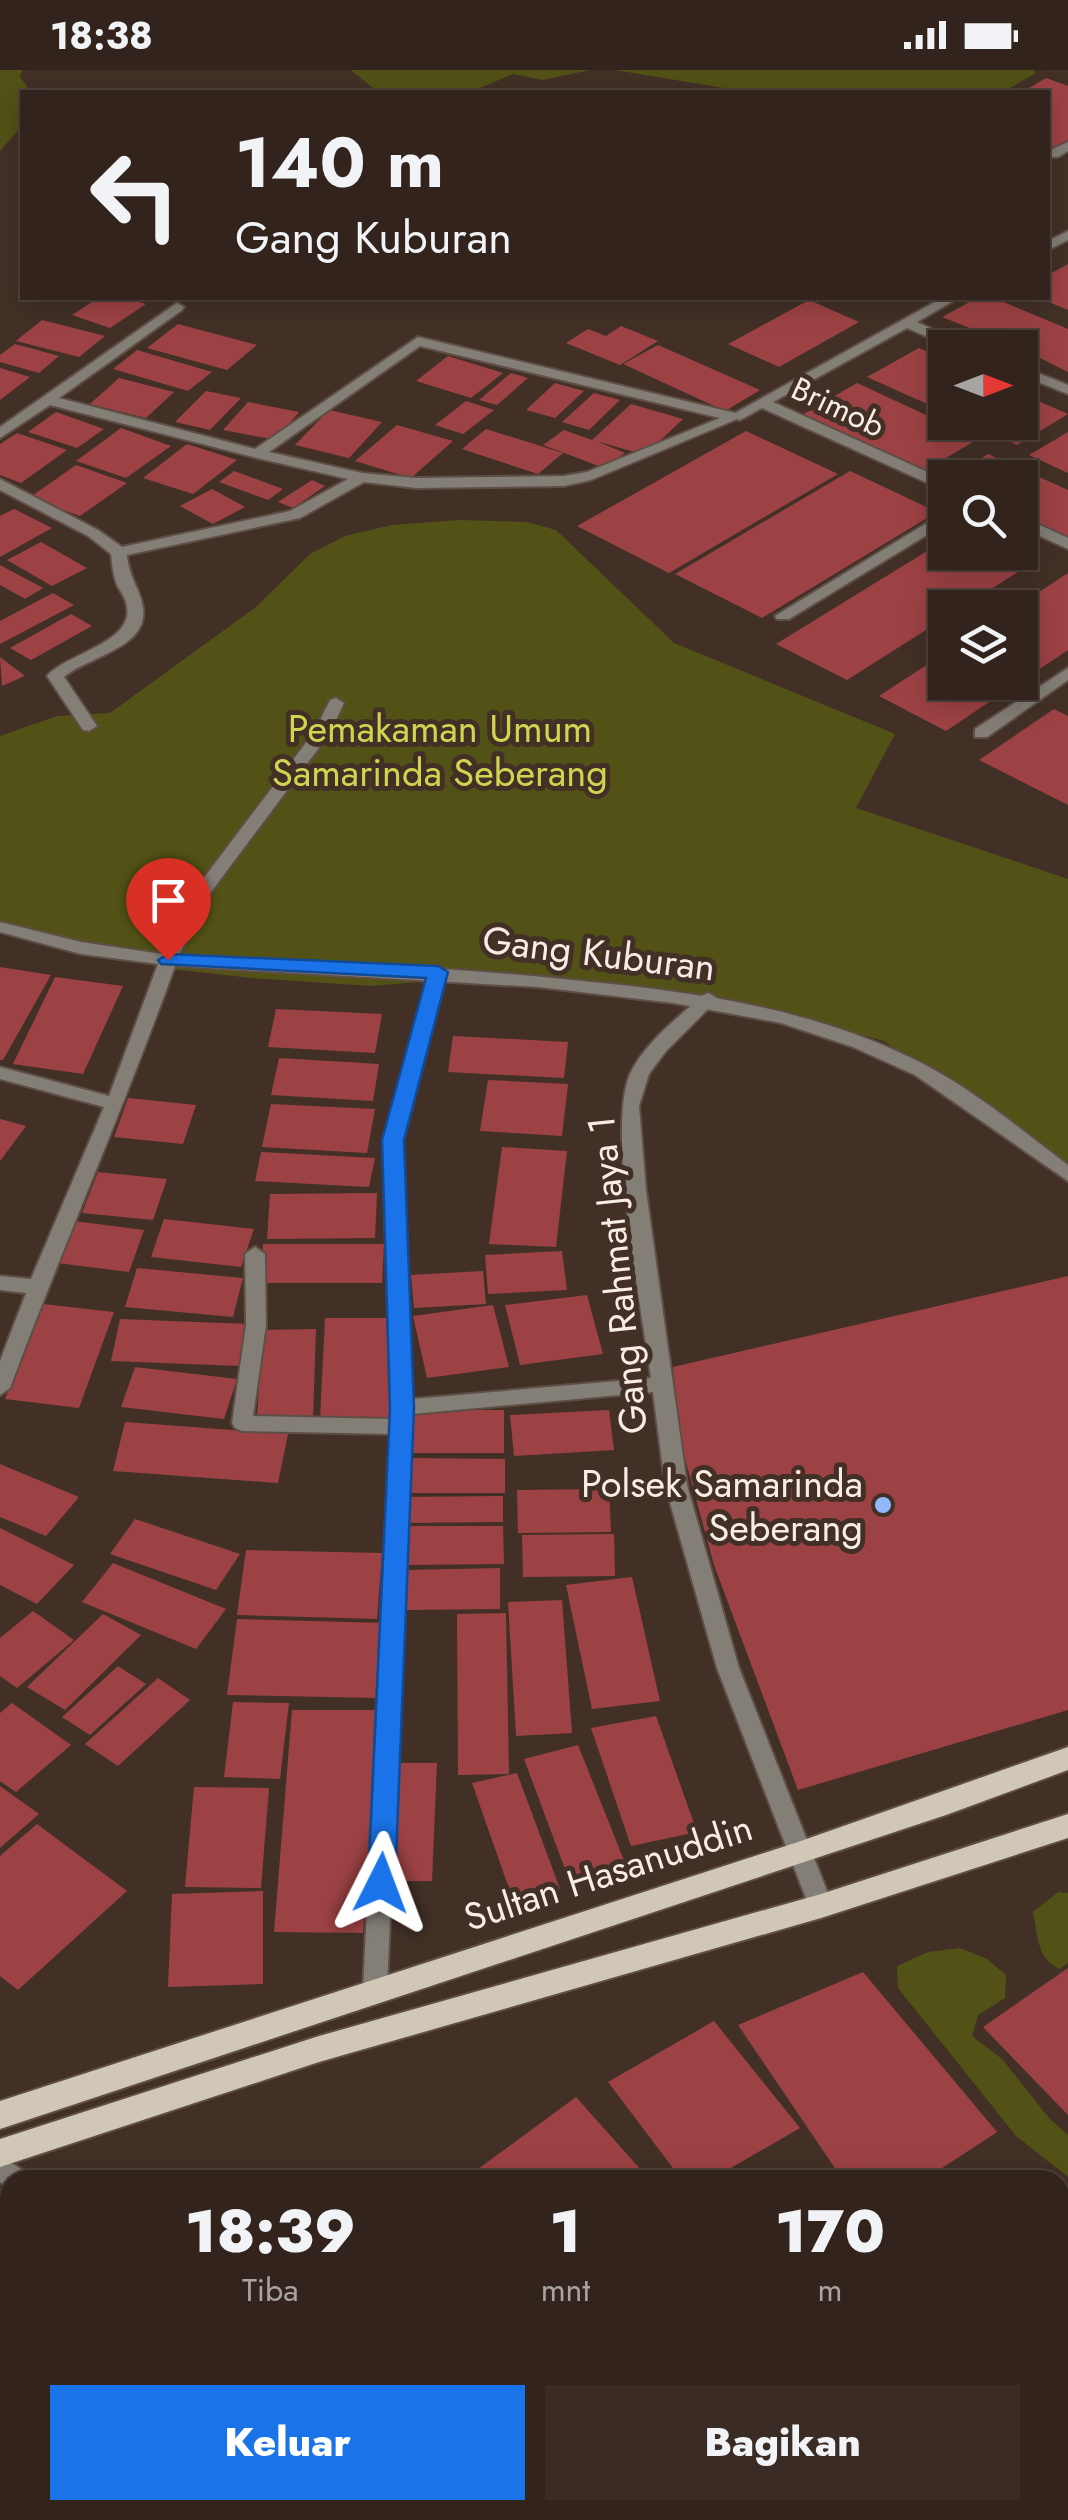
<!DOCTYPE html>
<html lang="id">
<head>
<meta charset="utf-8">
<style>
  body { margin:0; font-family:Jost,sans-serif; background:#3a2c25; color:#f1f3f6; height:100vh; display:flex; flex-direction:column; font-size:38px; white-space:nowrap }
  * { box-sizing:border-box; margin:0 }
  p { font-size:32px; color:#a8a4a3 }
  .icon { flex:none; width:55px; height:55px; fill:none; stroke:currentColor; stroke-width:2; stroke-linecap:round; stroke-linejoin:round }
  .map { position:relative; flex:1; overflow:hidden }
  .sheet { position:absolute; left:0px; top:2100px; width:1070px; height:350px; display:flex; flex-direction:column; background:#32241c; border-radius:30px 30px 0 0; box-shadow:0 5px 25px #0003,0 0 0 2px #4d413b }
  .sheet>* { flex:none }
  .banner { position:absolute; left:20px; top:20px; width:1030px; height:210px; border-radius:0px; box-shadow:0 5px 25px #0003,0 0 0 2px #4d413b; background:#32241c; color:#f1f3f6; overflow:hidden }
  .needle { width:65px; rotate:90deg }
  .controls { position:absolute; left:928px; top:260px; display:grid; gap:20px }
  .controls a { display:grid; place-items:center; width:110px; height:110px; border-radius:0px; background:#32241c; box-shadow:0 5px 25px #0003,0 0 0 2px #4d413b; font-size:50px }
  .pin { position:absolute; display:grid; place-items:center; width:85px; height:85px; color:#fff; margin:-102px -42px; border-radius:50% 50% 50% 0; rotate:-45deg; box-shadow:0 0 10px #0007 }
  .pin .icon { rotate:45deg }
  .me { position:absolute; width:110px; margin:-55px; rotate:3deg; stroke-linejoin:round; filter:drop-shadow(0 0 8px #0008) }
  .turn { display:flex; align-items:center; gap:35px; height:210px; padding:0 50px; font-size:45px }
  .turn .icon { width:130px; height:130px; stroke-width:2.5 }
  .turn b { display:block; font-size:70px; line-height:85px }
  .eta { display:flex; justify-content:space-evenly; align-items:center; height:170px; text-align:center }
  .eta b { font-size:60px; font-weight:800; line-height:70px }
  .button { display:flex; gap:20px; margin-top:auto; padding:20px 50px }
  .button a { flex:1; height:115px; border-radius:0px; background:#1a73e8; color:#fff; font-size:40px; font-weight:800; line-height:115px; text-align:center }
  .button a+a { background:#3a2c25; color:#f1f3f6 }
  .status { display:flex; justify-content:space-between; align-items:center; height:70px; padding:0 50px; background:#32241c; direction:ltr }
  .status svg { height:28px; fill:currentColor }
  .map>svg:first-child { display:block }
</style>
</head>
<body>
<div class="status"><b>18:38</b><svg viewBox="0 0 49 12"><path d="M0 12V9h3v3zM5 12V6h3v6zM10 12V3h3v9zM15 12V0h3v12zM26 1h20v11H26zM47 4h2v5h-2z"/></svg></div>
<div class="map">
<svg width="1068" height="2450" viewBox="0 0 1068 2450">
  <rect width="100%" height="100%" fill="#423026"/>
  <path fill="#525216" d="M0,0H22L20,7L31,22H22V56L0,81Z
    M351,0H590L543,10L513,4L480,18L490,22H378Z
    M615,0H1034L1036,3L1003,22H748Z
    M459,450L527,452L556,460L674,573L895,664L856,738L1068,809V1107L884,971L765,939L491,906L371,916L252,908L170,899L0,862V666L57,646L110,643L256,537L310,484L345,466L392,455Z
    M1058,1822L1068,1823V1893L1060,1899C1036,1889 1038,1864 1033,1842Z
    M960,1878L987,1889L1006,1905L1005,1928L978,1945L972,1966L1002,1989L1049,2048L1068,2065V2107L1016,2066L898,1918L897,1896L928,1882Z"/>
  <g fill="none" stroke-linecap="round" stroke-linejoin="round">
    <path fill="#9c4872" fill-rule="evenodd" d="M601,2441H619L623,2450H598Z"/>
  </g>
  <path fill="#9d4244" d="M1046,8L1068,16V73L1048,85V22H1022Z
    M1068,194V240L1039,228H1048V205Z
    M98,228H124L146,234L110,258L72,245Z
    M977,228H994L1068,259V302L1020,278L942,247Z
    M809,230L859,252L779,297L728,274Z
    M42,250L105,266L79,287L16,271Z
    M178,254L257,275L227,300L147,278Z
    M621,256L658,271L620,295L566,273L588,259L606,266Z
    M15,274L59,286L39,303L0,292V285Z
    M658,275L760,320L725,341L623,294Z
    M919,278L945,290V342L867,307Z
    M137,280L212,302L188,321L113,299Z
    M448,286L503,303L471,328L416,311Z
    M0,298L30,307L0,330Z
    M511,303L528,308L497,335L479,330Z
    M119,308L174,322L146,348L90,334Z
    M555,313L584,321L555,348L526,340Z
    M857,313L978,369L924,401L802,345Z
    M206,321L241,328L210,360L175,352Z
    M594,323L620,330L589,360L562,352Z
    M1020,323L1068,344L1017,375L968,352H1020Z
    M466,331L494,340L463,364L435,355Z
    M248,332L299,342L276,370L223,360Z
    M631,334L683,349L645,385L596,371L625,383L604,398L543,375L564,360L592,370Z
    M329,340L382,352L349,388L295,375Z
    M56,342L104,359L77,378L28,362Z
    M397,355L453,371L411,408L355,391Z
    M121,358L171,376L126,408L76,391Z
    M486,359L563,383L538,404L462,379Z
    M746,361L838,404L669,503L577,456Z
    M1068,362V403L1029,385Z
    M17,363L67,380L21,413L0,405V374Z
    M187,374L237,390L193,424L143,408Z
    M988,384L1068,420V473L1020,450V408H950Z
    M76,395L127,413L80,446L29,428Z
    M234,401L283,419L268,430L219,412Z
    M850,401L937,442L762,548L675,504Z
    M312,410L325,416L293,438L278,432Z
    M212,419L245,437L213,454L180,436Z
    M14,439L52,458L0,487V446Z
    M945,470V482H1020V477L1041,487L962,538H945V548L847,610L776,574Z
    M41,472L87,498L52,516L7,490Z
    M0,495L43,518L25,529L0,515Z
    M1068,503V580L1020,612V538H1015Z
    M53,523L74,535L0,574V551Z
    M71,544L92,556L31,590L10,578Z
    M945,583V612H1019L946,661L879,626Z
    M0,587L25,606L2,616Z
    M1054,639L1068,646V735L979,690Z
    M0,897L51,905L3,990H0Z
    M55,907L123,916L83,1004L13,994Z
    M276,939L382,944L375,983L268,977Z
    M453,966L568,972L564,1008L448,1002Z
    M279,988L379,994L373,1031L271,1025Z
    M488,1010L568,1014L562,1066L480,1061Z
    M128,1028L196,1035L183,1074L114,1067Z
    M271,1034L375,1039L367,1083L262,1077Z
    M0,1049L26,1056L0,1091Z
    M502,1077L567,1081L556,1177L489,1174Z
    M261,1082L375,1088L369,1117L255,1111Z
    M98,1102L167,1109L153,1150L82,1143Z
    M377,1123L375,1168L267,1169L270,1124Z
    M164,1149L254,1159L241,1197L151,1187Z
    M74,1151L144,1160L129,1202L57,1193Z
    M263,1174H384L382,1213H261Z
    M562,1181L567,1220L488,1224L485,1185Z
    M137,1198L243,1208L233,1247L125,1237Z
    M483,1201L486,1234L414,1238L411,1205Z
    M1068,1206V1640L798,1720L714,1495L681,1374L673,1297Z
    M587,1225L603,1284L520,1295L505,1235Z
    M43,1234L114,1242L79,1338L5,1329Z
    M493,1235L509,1297L427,1308L413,1246Z
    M325,1248H393L390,1349H320Z
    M120,1249L248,1254L240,1296L111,1291Z
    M316,1259L313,1348L257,1349L262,1260Z
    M135,1297L237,1309L224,1349L121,1337Z
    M413,1340H504V1383H411Z
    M609,1340L614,1380L514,1386L510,1345Z
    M125,1352L288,1364L278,1413L113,1401Z
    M408,1388L505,1389V1423H407Z
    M0,1394L79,1427L46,1466L0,1447Z
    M609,1419L611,1462L518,1463L517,1420Z
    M503,1426V1452L401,1453L403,1427Z
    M135,1449L240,1484L216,1520L110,1484Z
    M408,1456H503L504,1494L407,1495Z
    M0,1458L74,1495L37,1534L0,1515Z
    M614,1464L615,1506L523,1507L522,1465Z
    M246,1480L382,1483L377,1549L237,1545Z
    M113,1493L226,1539L196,1579L82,1532Z
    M500,1498V1539L407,1540V1500Z
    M632,1507L660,1631L592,1639L566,1515Z
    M562,1530L572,1663L516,1666L508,1532Z
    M33,1541L74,1570L17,1618L0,1606V1568Z
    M506,1543L509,1704L458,1705L457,1544Z
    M103,1544L141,1565L65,1640L27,1617Z
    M237,1549L387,1553L380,1628L227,1625Z
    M118,1596L146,1614L90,1665L62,1647Z
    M158,1608L190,1630L118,1696L85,1674Z
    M233,1632L289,1633L280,1709L224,1707Z
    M12,1633L71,1675L16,1722L0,1711V1643Z
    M292,1640H378L363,1863L274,1862Z
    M656,1646L697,1762L631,1776L591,1658Z
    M578,1675L625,1793L568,1807L524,1689Z
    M390,1693H437L432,1811H384Z
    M517,1703L560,1819L513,1830L472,1713Z
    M0,1716L39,1744L0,1778Z
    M194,1717L269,1718L261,1818L185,1817Z
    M37,1754L127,1821L18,1920L0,1906V1786Z
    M263,1821V1914L168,1917L172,1824Z
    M1068,1898V2045L983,1957Z
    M863,1902L997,2062L924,2110H843L738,1955Z
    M714,1951L800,2058L710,2110H682L608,2012Z
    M576,2027L650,2110H463Z
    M1060,2209L1068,2217V2303L1060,2310Z
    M5,2264L10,2270V2391L0,2399V2268Z
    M73,2440H197L185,2450H60Z"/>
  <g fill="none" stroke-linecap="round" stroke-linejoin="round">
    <defs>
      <path id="lane" d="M1068,161V170L1048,180V171Z
        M942,228H958L917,252L973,278H953L907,258L773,332L945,410V421L762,338L740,350L728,347Z
        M1020,296L1068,315V324L1020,305Z
        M945,442V454L789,549H777L775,546Z
        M1020,446L1068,468V479L1020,457Z
        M1068,598V610L987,667H975V659Z
        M336,628L344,633L330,663L211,822L179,885C311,892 442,896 573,910C687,921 801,936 905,985C965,1012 1016,1056 1068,1095V1111L915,1005L853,977L781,953L673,933L538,917L175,896C124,1038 63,1176 10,1318L0,1325V1291L26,1223L0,1220V1206L31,1209L104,1037L0,1009V997L109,1026L158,894L81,884L0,862V852L81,872L162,884L194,821L314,662L330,630Z"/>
      <path id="street" d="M1068,72V81L1058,87H1048V81Z
        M177,233L184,237L182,240L59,328L255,379L418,267L735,343L742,347L591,410L564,416L416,418L364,412L300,448L127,485C129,509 141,520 143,538C149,578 87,587 64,607L97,656L89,661L83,660L47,606C68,583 133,573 127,537C126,528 121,523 117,515C113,505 112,494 111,484L88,466L0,420V409L98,460L122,477L290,441L348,409L257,388L50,335L0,368V357ZM420,276L720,348L587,402L564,406L416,408L362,403L269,382Z
        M438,896L447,902L403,1071L412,1329L651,1308C642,1241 606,1058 630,1004C645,972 678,948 703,925L709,923L718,929L666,981L649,1004L639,1036L646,1120L687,1415L739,1598L833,1836L829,1843L821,1846L813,1843L809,1836L717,1598L665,1415L653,1322L412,1344L387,1919L384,1926L375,1929L366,1926L363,1919L390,1364L242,1361L235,1358L232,1353L246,1255L245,1184L255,1177L265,1184L266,1255L253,1346L391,1349L383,1071L429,902Z
        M0,2086L26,2102L30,2110H10V2119L0,2112Z
        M1060,2319L1068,2321V2341L1061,2343Z
        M201,2440H237L232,2450H196Z
        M416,2440H451L456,2450H421Z
        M942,2440H975L970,2450H937Z"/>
      <path id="primary" d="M1068,1677V1700L946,1745L0,2059V2031L798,1772Z
        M1068,1744V1768L821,1848L319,1992L0,2097V2069L319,1966L821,1824Z"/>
    </defs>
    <use href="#lane" stroke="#5f4e45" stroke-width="4"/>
    <use href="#street" stroke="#5f4e45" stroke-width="4"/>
    <use href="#primary" stroke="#5f4e45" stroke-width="4"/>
    <use href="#lane" fill="#837e76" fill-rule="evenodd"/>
    <use href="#street" fill="#837e76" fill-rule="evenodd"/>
    <use href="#primary" fill="#d1c7b6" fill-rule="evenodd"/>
  </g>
  <path fill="#1a73e8" stroke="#114b97" stroke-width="2.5" d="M168,884L438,896L448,902L404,1070L414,1338L395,1813L391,1821L381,1824L372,1821L368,1813L390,1338L382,1070L426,908L161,894L158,890Z"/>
  <circle fill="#91b8fd" stroke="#423026" stroke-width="4" cx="883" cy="1435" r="10"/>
  <g text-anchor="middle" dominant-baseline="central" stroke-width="10" stroke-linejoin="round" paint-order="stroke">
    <g font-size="32" fill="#f8ede6" stroke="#423026">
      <text transform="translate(838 337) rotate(25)">Brimob</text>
    </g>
    <g font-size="38" fill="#d2d450" stroke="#423026">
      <text x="440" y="658">Pemakaman Umum<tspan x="440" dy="44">Samarinda Seberang</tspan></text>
    </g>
    <g font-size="38" fill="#f8ede6" stroke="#423026">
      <text transform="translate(599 883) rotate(7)">Gang Kuburan</text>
      <text transform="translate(617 1205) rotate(-96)">Gang Rahmat Jaya 1</text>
      <text transform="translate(608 1802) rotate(-18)">Sultan Hasanuddin</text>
    </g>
    <g font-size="38" fill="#f8ede6" stroke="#423026" text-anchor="end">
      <text x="863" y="1413">Polsek Samarinda<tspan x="863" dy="44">Seberang</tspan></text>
    </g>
  </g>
</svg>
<div class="controls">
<a><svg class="needle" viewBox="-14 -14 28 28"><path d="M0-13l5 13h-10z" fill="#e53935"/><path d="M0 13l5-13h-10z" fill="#a8a4a3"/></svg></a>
<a><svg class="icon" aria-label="search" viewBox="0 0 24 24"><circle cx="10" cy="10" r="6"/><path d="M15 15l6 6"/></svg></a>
<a><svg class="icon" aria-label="layers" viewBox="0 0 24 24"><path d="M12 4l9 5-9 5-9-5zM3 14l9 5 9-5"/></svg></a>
</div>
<div class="pin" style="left:168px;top:890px;background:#d93025"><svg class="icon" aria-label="arrive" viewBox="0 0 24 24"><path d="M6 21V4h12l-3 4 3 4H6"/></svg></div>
<svg class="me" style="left:381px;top:1813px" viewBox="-20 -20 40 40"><path d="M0-17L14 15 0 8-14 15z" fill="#1a73e8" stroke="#fff" stroke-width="4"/></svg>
<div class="banner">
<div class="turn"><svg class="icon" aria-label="left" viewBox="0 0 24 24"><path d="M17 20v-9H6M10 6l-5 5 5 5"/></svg><div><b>140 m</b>Gang Kuburan</div></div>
</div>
<section class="sheet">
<div class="eta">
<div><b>18:39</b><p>Tiba</p></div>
<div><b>1</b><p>mnt</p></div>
<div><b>170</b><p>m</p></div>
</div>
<div class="button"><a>Keluar</a><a>Bagikan</a></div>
</section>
</div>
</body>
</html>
